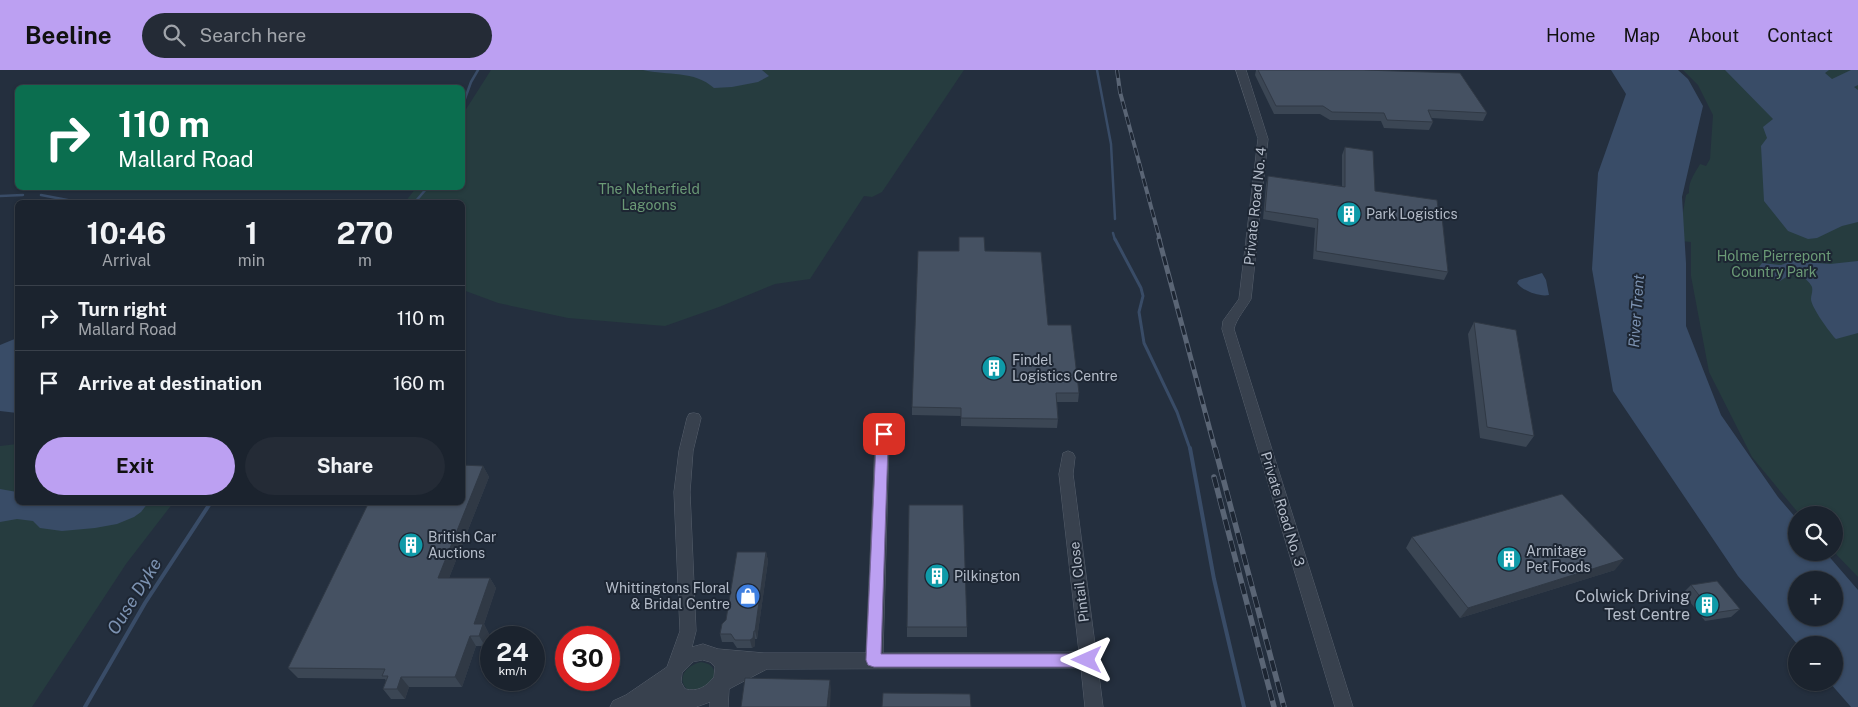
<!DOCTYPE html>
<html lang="en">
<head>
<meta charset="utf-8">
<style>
  body { margin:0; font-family:"Public Sans",sans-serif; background:#242b36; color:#f1f3f6; height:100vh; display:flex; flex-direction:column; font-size:19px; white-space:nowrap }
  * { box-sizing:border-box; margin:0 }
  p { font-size:16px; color:#a0a4aa }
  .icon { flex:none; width:28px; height:28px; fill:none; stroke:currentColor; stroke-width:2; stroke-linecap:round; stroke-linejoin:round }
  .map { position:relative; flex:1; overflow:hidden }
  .sheet { position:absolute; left:15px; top:130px; width:450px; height:305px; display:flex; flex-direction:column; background:#1b232e; border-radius:8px; box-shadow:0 1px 4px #0004,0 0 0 1px #39404a }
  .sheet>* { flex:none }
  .top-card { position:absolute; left:15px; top:15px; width:450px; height:105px; border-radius:8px; box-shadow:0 1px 4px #0004,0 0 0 1px #39404a; background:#0b6e4f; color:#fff; overflow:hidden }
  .tools { position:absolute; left:1788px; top:436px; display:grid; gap:10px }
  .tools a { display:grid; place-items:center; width:55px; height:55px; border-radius:50%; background:#1b232e; box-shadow:0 1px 4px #0004,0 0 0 1px #39404a; font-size:25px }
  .speed { position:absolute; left:480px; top:556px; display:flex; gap:10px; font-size:25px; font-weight:700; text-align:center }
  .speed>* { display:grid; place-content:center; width:65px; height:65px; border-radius:50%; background:#1b232e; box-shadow:0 1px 4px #0004,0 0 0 1px #39404a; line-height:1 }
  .speed small { font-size:12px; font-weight:400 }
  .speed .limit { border:8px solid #d22; background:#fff; color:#111 }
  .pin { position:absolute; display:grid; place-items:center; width:42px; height:42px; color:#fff; margin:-21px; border-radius:10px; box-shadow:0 2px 8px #0006 }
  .me { position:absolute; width:55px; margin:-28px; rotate:270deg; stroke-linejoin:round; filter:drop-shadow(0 0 4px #0008) }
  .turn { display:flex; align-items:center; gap:18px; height:105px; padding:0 20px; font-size:22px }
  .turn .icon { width:65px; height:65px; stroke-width:2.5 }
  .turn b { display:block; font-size:35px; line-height:42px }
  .eta { display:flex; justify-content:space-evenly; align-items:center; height:85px; text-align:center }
  .eta b { font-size:30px; font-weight:700; line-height:35px }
  .cta { display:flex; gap:10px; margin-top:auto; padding:10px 20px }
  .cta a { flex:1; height:58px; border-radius:30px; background:#bca0f2; color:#111; font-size:20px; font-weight:700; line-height:58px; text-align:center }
  .cta a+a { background:#242b36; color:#f1f3f6 }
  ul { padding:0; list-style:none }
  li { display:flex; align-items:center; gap:15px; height:65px; padding:0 20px; border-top:1px solid #39404a }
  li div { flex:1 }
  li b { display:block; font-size:19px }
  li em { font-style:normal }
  header { display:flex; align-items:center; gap:30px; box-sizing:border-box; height:70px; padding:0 25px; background:#bca0f2; color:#111 }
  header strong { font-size:24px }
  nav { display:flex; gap:28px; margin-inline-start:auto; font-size:18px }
  .search { width:350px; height:45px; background:#242b36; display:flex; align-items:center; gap:12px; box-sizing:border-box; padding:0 18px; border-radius:28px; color:#a0a4aa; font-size:19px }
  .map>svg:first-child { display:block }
</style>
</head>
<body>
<header>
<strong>Beeline</strong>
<div class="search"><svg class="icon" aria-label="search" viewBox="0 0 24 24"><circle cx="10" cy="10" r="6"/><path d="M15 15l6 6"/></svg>Search here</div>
<nav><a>Home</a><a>Map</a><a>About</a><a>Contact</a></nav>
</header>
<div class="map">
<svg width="1858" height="637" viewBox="0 0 1858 637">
  <rect width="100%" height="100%" fill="#242f3e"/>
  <path fill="#263c3f" d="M491,0H964L882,122L872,127L864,126L810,209L775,214L719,237L665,256L568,248L498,233L463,220L462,132H405L416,118H462L463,44Z
    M1683,0H1858V507L1834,482V445H1800L1752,387L1709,302L1691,206V172L1681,171V154L1686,125L1689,123C1688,112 1695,103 1700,94L1706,96L1710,89L1713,45L1698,15Z
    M17,374L18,432L173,433L126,494L32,637H0V376Z
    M701,592C713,594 715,599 715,610L707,619L688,620C675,608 687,595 701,592Z"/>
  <path fill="#394c67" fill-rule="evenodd" d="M643,0H762L769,6L758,12L732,17L714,18C694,0 668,6 643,0Z
    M1611,0H1678L1688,9L1703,36L1682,127L1686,193V256L1721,345L1778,427L1796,448V482L1826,483L1858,520V637H1851L1830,613L1834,612V575H1798L1738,506L1613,321L1592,199L1598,103L1626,24ZM1796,510H1834V548H1796Z
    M1725,0H1829L1825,3L1832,9L1851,0H1858V15L1854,17L1858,20V152L1842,156L1817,168L1808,169L1788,161L1764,131L1761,76L1767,68L1763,57L1773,49Z
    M1792,191L1830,194L1858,191V263L1836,269C1830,263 1811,237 1811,229C1811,225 1813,222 1812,217C1810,212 1803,207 1799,203L1794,202L1780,211L1767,206L1759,197L1762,193L1781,195Z
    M1542,203L1546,210L1549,225C1539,227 1523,221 1517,213L1519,210Z
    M17,268V343L0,341V275Z
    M0,419L17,422L18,432L148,433L141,442L134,447L117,454L95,458L62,461L40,458L33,451L17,449L0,452Z"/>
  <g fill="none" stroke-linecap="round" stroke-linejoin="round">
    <path stroke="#394c67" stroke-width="2.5" d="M1097,0L1111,74L1115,149
      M462,37L471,12L478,0
      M41,125L78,132
      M0,126L23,125
      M415,132L427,118
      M1113,163L1115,170"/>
    <path stroke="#394c67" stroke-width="3" d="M1115,169L1141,218L1143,226L1139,242L1144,273L1177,342L1190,379"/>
    <path stroke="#394c67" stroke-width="4" d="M1190,378L1214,509L1244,637
      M85,637L145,533L211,432"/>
    <defs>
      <path id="minor" d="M1236,0H1246L1268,69L1251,229C1246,238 1236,249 1234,259L1353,637H1335L1222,259L1223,251L1239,229L1258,69Z
        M694,343L699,344L701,348L693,381L690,422L696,561L692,577L703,574L718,579L764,583H866L875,374L879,360L884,359L889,360L891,364L889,374L883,583L1079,582L1059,404L1063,383L1068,381L1073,383L1075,387L1073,404L1103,637H1085L1081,598L767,599L729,619L728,637H710V632L696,637H610L613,631L626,625L667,597L680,561L674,422L679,381L687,348L689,344ZM703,590L710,592L715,597L714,607C706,617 698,622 685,619L681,612L682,603L693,592Z"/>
    </defs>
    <use href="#minor" stroke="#565f6c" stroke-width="1"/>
    <use href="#minor" fill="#38414e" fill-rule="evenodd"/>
    <defs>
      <path id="rail-far2" d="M1117,0L1120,22L1160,170"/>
      <path id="rail-far1" d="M1159,169L1215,379"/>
      <path id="rail" d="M1215,378L1284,637
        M1214,407L1274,637"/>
    </defs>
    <use href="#rail-far2" stroke="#5a6575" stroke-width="4"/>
    <use href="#rail-far1" stroke="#5a6575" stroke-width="5"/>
    <use href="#rail" stroke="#5a6575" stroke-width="5.5"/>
    <use href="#rail-far2" stroke="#1d2633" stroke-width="2.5" stroke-dasharray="8" stroke-linecap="butt"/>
    <use href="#rail-far1" stroke="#1d2633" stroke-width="3" stroke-dasharray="9" stroke-linecap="butt"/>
    <use href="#rail" stroke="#1d2633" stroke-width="4" stroke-dasharray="11" stroke-linecap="butt"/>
  </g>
  <path fill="#3b4654" d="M1256,0H1363L1487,43L1483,51L1431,48L1433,52L1429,60L1384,58L1381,51L1330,50L1320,44H1274L1255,5Z
    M1345,77L1375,121L1448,202L1444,210L1313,189L1315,158L1263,149L1266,115L1268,106L1342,116V85Z
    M985,181L1048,255L1079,323L1078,332H1057L1058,349L1057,358L961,356V346L912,345V337Z
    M1474,252L1534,366L1526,377L1480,368L1468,264Z
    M483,396L489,407L449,508H490L496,518L484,554L489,564L485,576H476L462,617H409L405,629H391L383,619L386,611L385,609L298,608L288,598Z
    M1412,467L1615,500L1460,548L1406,478Z
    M766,482L768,491L757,569H755V576L752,578H737L733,572H722L720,564Z
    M1691,515L1740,539L1731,547L1705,551L1683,523Z
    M907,557H967V567H907Z"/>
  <path fill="#303945" d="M483,396L489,407L445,518L438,508Z
    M766,482L768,491L757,569L755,561Z
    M1624,489L1615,500L1460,548L1468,538Z
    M490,508L496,518L484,554L489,564L485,576L479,566L474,554Z
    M754,561L755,569V576L752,578L750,570Z
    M470,566L476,576L462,617L455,607Z
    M401,607L409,617L405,629L397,619Z
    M830,610L831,620L830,637H827Z"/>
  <path fill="#455162" stroke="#303945" d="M1258,0H1363L1460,3L1487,43L1428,40L1433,52L1387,50L1384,43L1332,42L1323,36H1276Z
    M1345,77L1373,81L1375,121L1437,130L1439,147H1442L1448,202L1316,181L1318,149L1265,141L1268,106L1345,117Z
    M959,167H984L985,181L1041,182L1048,255H1071L1079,323H1056L1058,349L961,348V338L912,337L918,181H959Z
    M1474,252L1516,260L1534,366L1487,357Z
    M462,395L483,396L438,508H490L474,554H483L479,566H470L455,607H401L397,619H383L388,606H382L385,599L288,598L369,432H462Z
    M1562,424L1624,489L1468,538L1412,467Z
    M909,435H963L967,557H907Z
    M737,482H766L755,561H754L753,568L750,570H735L731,564H720L722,554L726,550Z
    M1717,511L1740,539L1713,543L1691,515Z
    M745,608L830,610L827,637H741Z
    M883,623L970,624L971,637H882Z"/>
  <path fill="#bca0f2" stroke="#7a689d" d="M884,360L890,364L888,374L881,584H1087L1092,586L1095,590L1092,595L1087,597H874L868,595L866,590L876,374L880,361Z"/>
  <defs>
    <symbol id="building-disc" viewBox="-11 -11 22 22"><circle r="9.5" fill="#0f9aa8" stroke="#1d2633"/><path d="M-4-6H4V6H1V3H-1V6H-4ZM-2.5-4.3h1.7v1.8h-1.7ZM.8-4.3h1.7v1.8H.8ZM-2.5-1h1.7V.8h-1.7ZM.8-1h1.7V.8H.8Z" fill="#fff"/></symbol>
    <symbol id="shop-disc" viewBox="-11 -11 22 22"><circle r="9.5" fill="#3f7fe0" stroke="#1d2633"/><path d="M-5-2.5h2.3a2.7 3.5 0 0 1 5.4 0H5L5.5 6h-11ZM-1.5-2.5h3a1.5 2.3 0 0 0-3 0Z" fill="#fff"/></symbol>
  </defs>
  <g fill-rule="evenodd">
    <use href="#building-disc" x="1335" y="130" width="28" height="28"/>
    <use href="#building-disc" x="980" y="284" width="28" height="28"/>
    <use href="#building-disc" x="397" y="461" width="28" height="28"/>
    <use href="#building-disc" x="1495" y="475" width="28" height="28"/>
    <use href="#building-disc" x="923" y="492" width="28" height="28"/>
    <use href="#shop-disc" x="734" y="512" width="28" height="28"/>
    <use href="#building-disc" x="1693" y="521" width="28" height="28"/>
  </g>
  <g text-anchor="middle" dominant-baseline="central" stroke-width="4" stroke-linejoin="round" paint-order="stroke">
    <g font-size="14" fill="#6b9a76" stroke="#1d2633">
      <text x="649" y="119">The Netherfield<tspan x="649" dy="16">Lagoons</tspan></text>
      <text x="1774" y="186">Holme Pierrepont<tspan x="1774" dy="16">Country Park</tspan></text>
    </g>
    <g font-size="14" fill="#b4bcc9" stroke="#1d2633">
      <text transform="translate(1255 136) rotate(-84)">Private Road No. 4</text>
      <text transform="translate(1283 439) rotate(73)">Private Road No. 3</text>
      <text transform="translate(1079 512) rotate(-97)">Pintail Close</text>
    </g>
    <g font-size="14" fill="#b4bcc9" stroke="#1d2633" text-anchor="start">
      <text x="1366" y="144">Park Logistics</text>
      <text x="1012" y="290">Findel<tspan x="1012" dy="16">Logistics Centre</tspan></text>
      <text x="428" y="467">British Car<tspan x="428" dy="16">Auctions</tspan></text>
      <text x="1526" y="481">Armitage<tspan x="1526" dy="16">Pet Foods</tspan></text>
      <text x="954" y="506">Pilkington</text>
      <text x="730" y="518" text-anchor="end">Whittingtons Floral<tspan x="730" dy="16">&amp; Bridal Centre</tspan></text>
    </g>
    <g font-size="15" font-style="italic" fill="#7c92b1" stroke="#1d2633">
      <text transform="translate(1636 241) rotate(-86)">River Trent</text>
    </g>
    <g font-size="16" fill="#b4bcc9" stroke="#1d2633" text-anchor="end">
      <text x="1690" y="526">Colwick Driving<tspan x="1690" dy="18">Test Centre</tspan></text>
    </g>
    <g font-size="18" font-style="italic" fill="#7c92b1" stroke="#1d2633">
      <text transform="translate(134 526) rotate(-58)">Ouse Dyke</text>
    </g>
  </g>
</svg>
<div class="tools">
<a><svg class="icon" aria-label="search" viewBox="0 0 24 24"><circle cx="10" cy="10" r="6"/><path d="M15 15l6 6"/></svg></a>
<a>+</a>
<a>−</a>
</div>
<div class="speed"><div>24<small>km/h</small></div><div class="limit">30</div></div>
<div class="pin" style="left:884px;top:364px;background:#d93025"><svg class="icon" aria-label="arrive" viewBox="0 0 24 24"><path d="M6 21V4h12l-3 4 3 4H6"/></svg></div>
<svg class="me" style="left:1087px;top:590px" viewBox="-20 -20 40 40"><path d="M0-17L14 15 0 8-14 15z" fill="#bca0f2" stroke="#fff" stroke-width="4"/></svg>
<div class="top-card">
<div class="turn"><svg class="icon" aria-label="right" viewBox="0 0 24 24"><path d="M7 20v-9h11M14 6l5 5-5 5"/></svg><div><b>110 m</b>Mallard Road</div></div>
</div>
<section class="sheet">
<div class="eta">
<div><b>10:46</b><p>Arrival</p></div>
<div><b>1</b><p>min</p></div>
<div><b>270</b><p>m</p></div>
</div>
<ul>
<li><svg class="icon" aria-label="right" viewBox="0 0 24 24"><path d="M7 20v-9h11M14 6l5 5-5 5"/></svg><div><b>Turn right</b><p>Mallard Road</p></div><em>110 m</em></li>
<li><svg class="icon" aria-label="arrive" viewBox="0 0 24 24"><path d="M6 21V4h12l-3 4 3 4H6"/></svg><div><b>Arrive at destination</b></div><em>160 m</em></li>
</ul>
<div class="cta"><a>Exit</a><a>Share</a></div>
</section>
</div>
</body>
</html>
